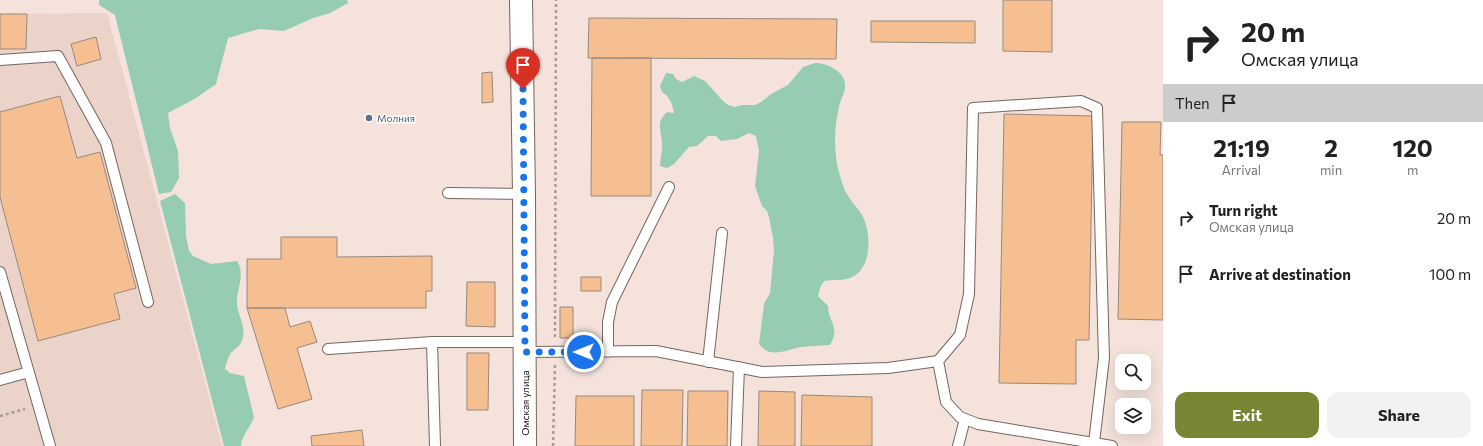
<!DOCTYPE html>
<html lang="en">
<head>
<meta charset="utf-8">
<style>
  body { margin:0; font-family:Commissioner,sans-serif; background:#f2f2f2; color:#222; height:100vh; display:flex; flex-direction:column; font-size:15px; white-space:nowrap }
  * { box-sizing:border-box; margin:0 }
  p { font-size:13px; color:#767676 }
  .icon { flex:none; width:22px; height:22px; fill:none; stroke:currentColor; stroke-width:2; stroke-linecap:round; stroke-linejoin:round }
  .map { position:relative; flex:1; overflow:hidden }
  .side { display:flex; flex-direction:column; background:#fff; width:320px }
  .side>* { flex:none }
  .guide { background:#fff; color:#222; overflow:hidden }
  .controls { position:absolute; left:1115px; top:354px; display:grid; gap:8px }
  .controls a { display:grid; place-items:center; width:36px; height:36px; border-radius:8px; background:#fff; box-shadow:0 4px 16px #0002; font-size:20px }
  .pin { position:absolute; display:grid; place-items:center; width:34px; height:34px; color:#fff; margin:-41px -17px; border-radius:50% 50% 50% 0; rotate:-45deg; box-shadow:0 0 4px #0007 }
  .pin .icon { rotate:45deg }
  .me { position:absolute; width:44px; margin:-22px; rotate:270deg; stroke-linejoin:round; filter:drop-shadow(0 0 3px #0008) }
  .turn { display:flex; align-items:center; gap:14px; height:84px; padding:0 12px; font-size:18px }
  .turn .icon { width:52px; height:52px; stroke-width:2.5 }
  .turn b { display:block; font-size:28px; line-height:34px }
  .then { display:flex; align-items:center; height:38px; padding:0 12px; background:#0003; gap:8px; font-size:15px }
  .eta { display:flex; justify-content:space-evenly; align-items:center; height:68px; text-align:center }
  .eta b { font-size:24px; font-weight:700; line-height:28px }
  .cta { display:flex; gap:8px; margin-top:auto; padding:8px 12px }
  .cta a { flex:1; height:46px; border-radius:12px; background:#788532; color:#fff; font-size:16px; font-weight:700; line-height:46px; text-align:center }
  .cta a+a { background:#f2f2f2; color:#222 }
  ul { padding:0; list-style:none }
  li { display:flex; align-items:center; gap:12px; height:56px; padding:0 12px }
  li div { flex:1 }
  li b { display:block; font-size:15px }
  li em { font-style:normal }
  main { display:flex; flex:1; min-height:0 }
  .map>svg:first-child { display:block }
</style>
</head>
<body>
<main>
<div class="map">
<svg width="1163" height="446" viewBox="0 0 1163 446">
  <rect width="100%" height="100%" fill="#f4e2db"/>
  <path fill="#ecd3c9" d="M107,13L222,446H0V14Z"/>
  <path fill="#96ccb2" d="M99,0H347L348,3L330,13L313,18L284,31L259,29L228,38L216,84L196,98L168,113L170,128L178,151L179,178L171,192L159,194L115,15L99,5Z
    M815,63C827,63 844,71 845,84C846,93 840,99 839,107C835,124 834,140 836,156C836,164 843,188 847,194C851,202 859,209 863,217C872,236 872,274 846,279C839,281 832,279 824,281L820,288L818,296L828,306C828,323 841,326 830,345C820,346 810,346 801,347C786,350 770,359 759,344L764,304L770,293L774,250L773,238L769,217L767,211L762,206L755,186L759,151L756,136L749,133L737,139L721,141L716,136H708L697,146L689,147L674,164L667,168L660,166C660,160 662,154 662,147C663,132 654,124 667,112L674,113C672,103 670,97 662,92L660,86L666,73L673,74L676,79L682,82L694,76L705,81L723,101L728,105L735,107L742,105H755L761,102L771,94L788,85L803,67Z
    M175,194L185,203L186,236L189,251L193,256L211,264L237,261C246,275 236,289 237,304C238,317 247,326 242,340C240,347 234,349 230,354C228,358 226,364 225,369L230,373L244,376L254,417C251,427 241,436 241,446H224L160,201Z"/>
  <path fill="#f6bf92" stroke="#96897e" d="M1003,0H1052V52L1003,51Z
    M0,14H27L26,49H0Z
    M589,18L837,19L836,59L588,58Z
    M871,21H975V43L871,42Z
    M96,37L101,59L77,66L71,44Z
    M592,58H651V196H591Z
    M492,72L493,102L482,103V73Z
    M60,96L77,158L100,152L136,288L114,294L120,319L38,341L0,197V112Z
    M1004,114L1093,116L1089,340H1076V384L999,383Z
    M1122,122H1161L1160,155H1163V320L1118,319Z
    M281,237H337V257L432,256V291H426V308H247V259H281Z
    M581,277H601V291H581Z
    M467,282H495V327L466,326Z
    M560,307H573V338H560Z
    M247,308H285L290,327L310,321L317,342L297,348L312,399L278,409Z
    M467,353H489L488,410H467Z
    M642,390H683L682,446H641Z
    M688,391H728L727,446H687Z
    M759,391L795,392V446H758Z
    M802,395L872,397V446H801Z
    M576,396H634V446H575Z
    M362,430L364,446H312L311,436Z"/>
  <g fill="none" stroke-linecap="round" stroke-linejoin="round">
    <defs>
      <path id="service" d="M0,60L58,56L106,143L148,302
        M448,193L524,194
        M0,272L50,446
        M432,342L435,446
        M328,349L432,342H525
        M525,352L656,351L762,372L888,368L938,361L960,335L969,294L973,108L1081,101L1097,108L1104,358L1094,443
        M608,352V322L612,302L669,187
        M938,361L946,402L960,417L978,424L1112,446
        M708,362L722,233
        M0,380L29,372
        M736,446L739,367
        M958,446L965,419"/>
      <path id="tertiary" d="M521,0L524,194L525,446"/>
    </defs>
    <use href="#service" stroke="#756660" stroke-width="12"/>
    <use href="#tertiary" stroke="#756660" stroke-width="24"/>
    <path stroke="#a99b96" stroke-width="2.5" stroke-dasharray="3 3" stroke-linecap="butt" d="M555,337L556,0
      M0,416L25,409
      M553,446L555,364"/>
    <use href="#service" stroke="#fff" stroke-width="10"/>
    <use href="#tertiary" stroke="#fff" stroke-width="22"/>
  </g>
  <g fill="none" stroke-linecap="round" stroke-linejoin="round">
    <path stroke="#1a73e8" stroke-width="7" stroke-dasharray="0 12.6" d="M523,89L525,352H584"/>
  </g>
  <circle fill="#5c6f8a" stroke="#fff" stroke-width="1.5" cx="369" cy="118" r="4"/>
  <g text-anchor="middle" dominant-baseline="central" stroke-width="3" stroke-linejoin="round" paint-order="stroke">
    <g font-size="10" fill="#4e5e75" stroke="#fff" text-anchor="start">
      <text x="377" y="118">Молния</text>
    </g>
    <g font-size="10" fill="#16100e" stroke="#fff">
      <text transform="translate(525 403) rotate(-90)">Омская улица</text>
    </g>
  </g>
</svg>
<div class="controls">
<a><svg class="icon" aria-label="search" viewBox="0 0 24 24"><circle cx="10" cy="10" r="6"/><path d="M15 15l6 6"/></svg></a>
<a><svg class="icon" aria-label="layers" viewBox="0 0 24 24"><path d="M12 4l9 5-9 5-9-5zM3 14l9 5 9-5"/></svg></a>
</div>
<div class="pin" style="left:523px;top:89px;background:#d93025"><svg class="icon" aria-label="arrive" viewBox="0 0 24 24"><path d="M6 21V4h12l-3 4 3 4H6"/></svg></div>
<svg class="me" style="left:584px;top:352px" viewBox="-20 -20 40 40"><circle r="17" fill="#1a73e8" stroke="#fff" stroke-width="3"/><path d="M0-11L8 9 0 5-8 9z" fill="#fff"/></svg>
</div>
<section class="side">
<div class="guide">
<div class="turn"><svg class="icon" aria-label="right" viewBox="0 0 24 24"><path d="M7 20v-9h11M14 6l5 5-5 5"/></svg><div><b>20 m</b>Омская улица</div></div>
<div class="then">Then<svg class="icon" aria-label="arrive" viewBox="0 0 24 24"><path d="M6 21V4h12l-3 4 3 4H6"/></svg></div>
</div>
<div class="eta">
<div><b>21:19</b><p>Arrival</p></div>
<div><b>2</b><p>min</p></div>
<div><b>120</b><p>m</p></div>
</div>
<ul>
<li><svg class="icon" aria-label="right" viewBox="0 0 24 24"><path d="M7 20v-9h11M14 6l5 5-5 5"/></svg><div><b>Turn right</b><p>Омская улица</p></div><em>20 m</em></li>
<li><svg class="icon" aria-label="arrive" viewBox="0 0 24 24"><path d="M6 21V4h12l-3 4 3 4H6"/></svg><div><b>Arrive at destination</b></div><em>100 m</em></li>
</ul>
<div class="cta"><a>Exit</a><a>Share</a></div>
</section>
</main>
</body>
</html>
